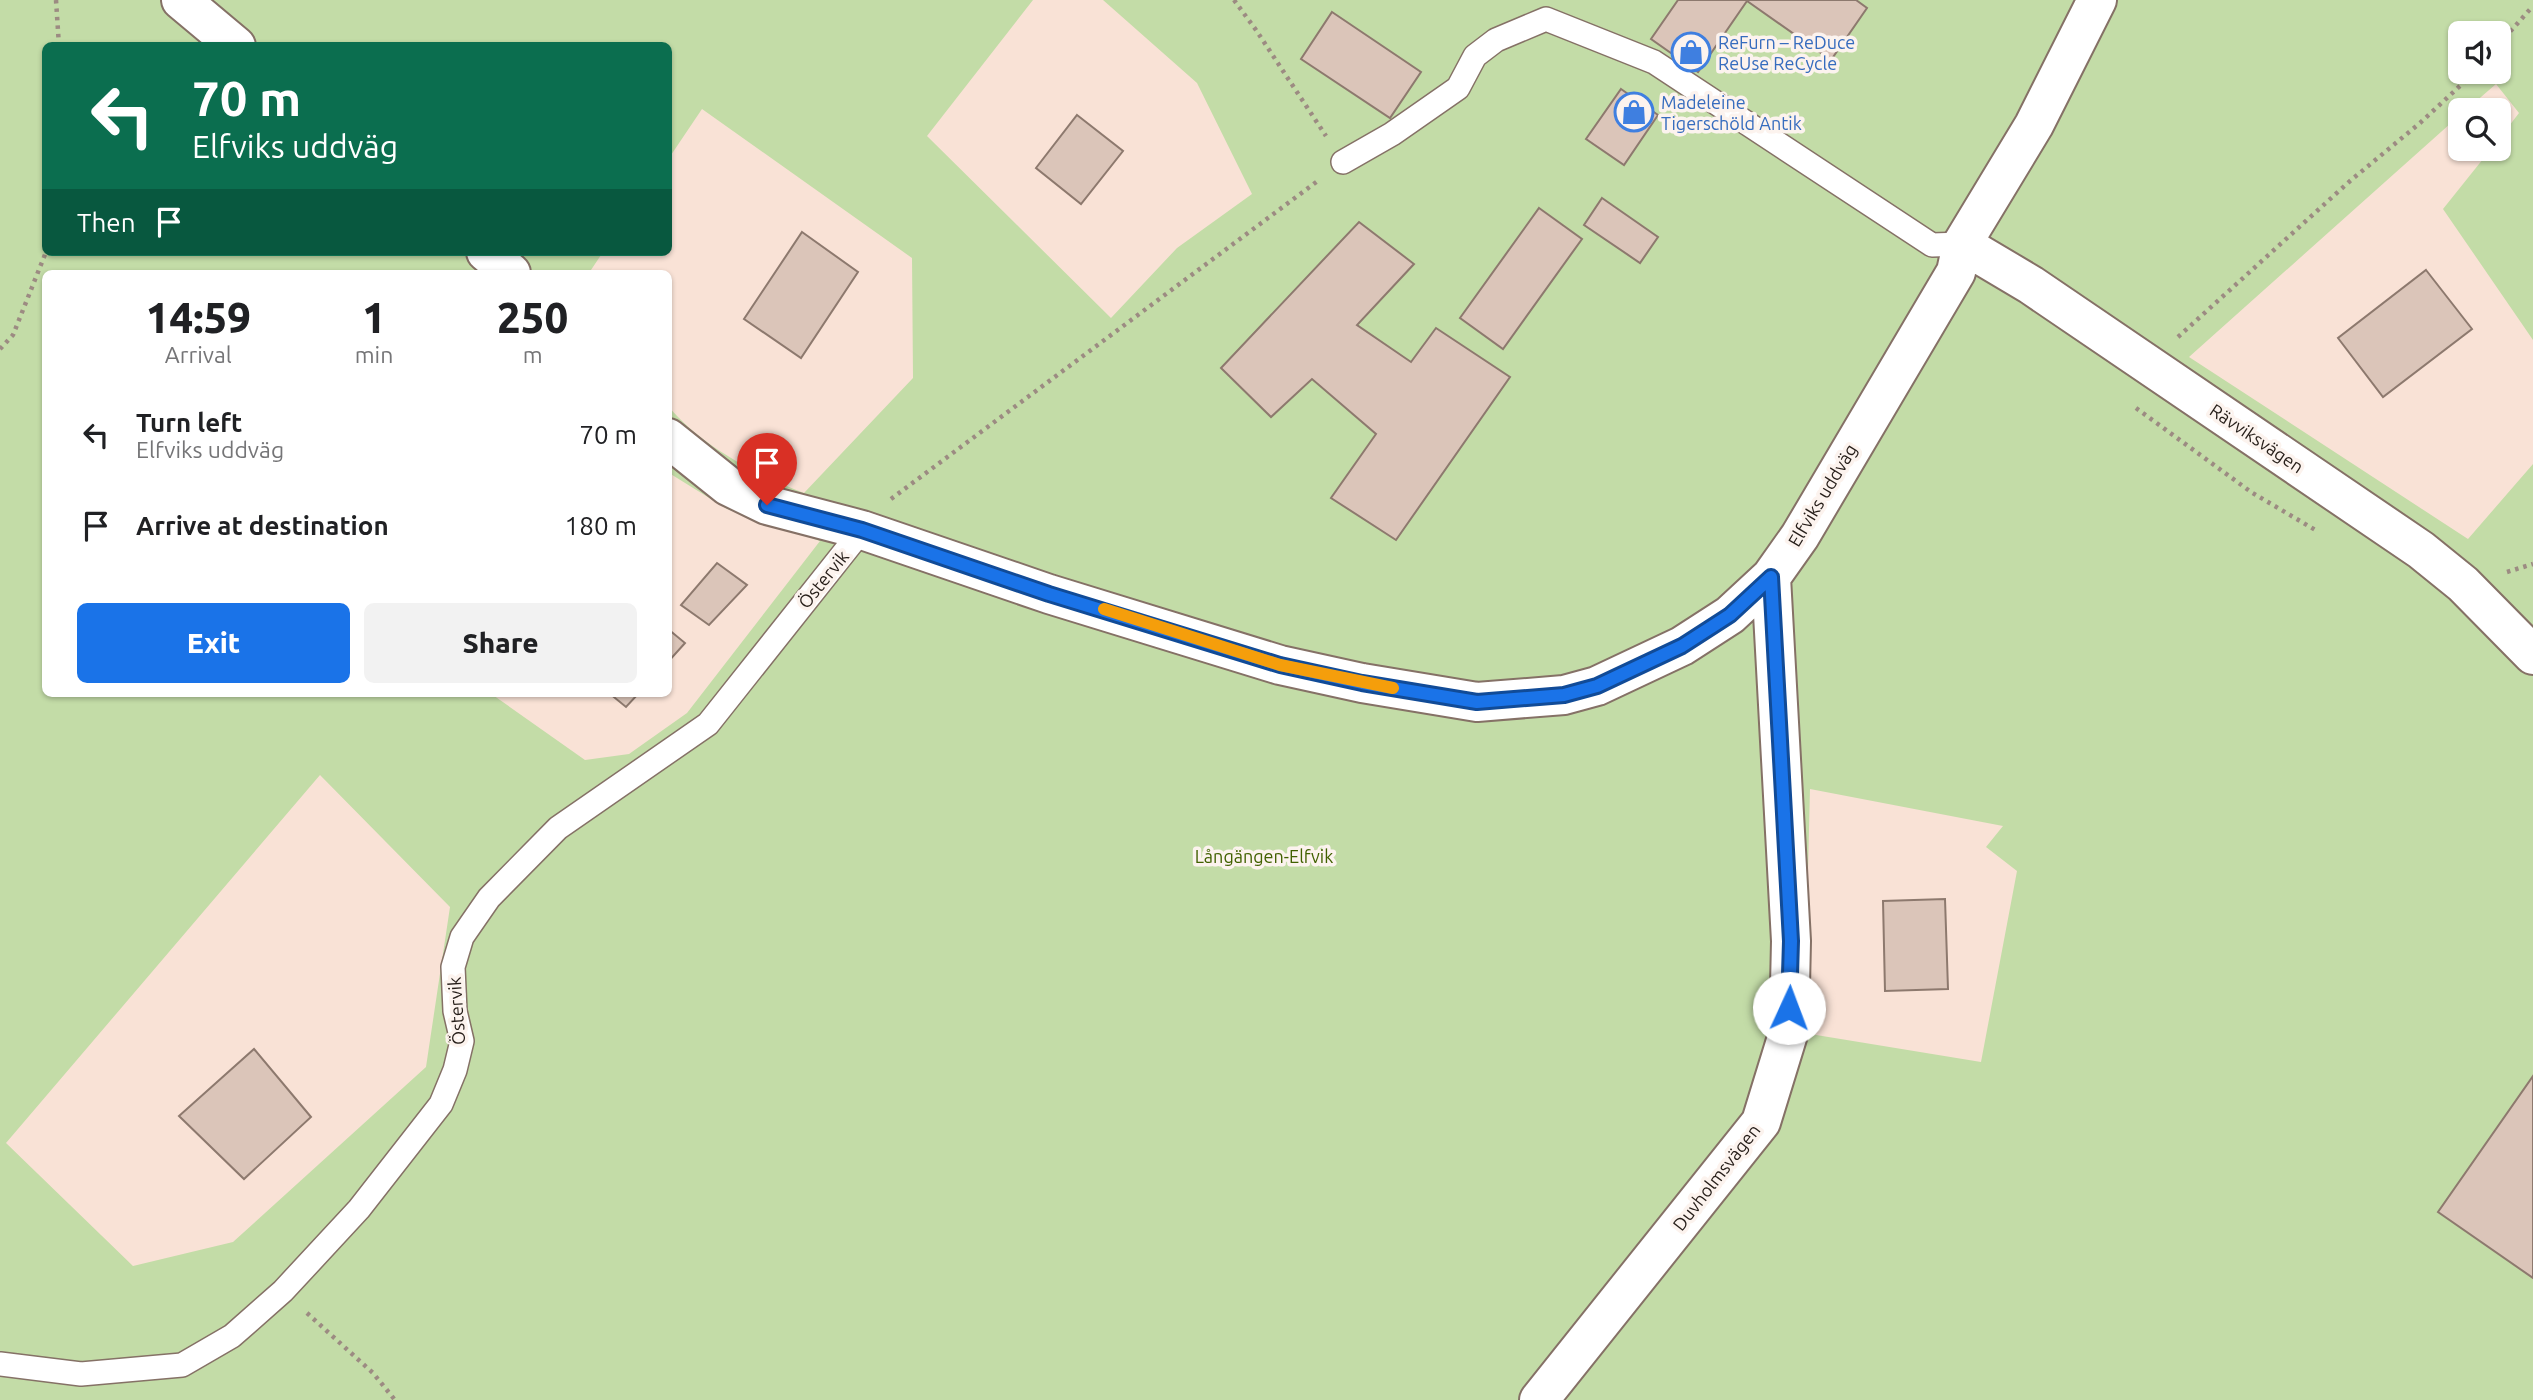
<!DOCTYPE html>
<html lang="en">
<head>
<meta charset="utf-8">
<style>
  body { margin:0; font-family:Ubuntu,sans-serif; background:#f2f2f2; color:#202124; height:100vh; display:flex; flex-direction:column; font-size:26px; white-space:nowrap }
  * { box-sizing:border-box; margin:0 }
  p { font-size:23px; color:#757577 }
  .icon { flex:none; width:38px; height:38px; fill:none; stroke:currentColor; stroke-width:2; stroke-linecap:round; stroke-linejoin:round }
  .map { position:relative; flex:1; overflow:hidden }
  .panel { position:absolute; left:42px; top:270px; width:630px; height:427px; display:flex; flex-direction:column; background:#fff; border-radius:10px; box-shadow:0 2px 5px #0004 }
  .panel>* { flex:none }
  .hud { position:absolute; left:42px; top:42px; width:630px; height:214px; border-radius:10px; box-shadow:0 2px 5px #0004; background:#0b6e4f; color:#fff; overflow:hidden }
  .fabs { position:absolute; left:2448px; top:21px; display:grid; gap:14px }
  .fabs a { display:grid; place-items:center; width:63px; height:63px; border-radius:10px; background:#fff; box-shadow:0 2px 5px #0004; font-size:35px }
  .pin { position:absolute; display:grid; place-items:center; width:60px; height:60px; color:#fff; margin:-72px -30px; border-radius:50% 50% 50% 0; rotate:-45deg; box-shadow:0 0 7px #0007 }
  .pin .icon { rotate:45deg }
  .me { position:absolute; width:77px; margin:-38px; rotate:2deg; stroke-linejoin:round; filter:drop-shadow(0 0 5px #0008) }
  .turn { display:flex; align-items:center; gap:24px; height:147px; padding:0 35px; font-size:32px }
  .turn .icon { width:91px; height:91px; stroke-width:2.5 }
  .turn b { display:block; font-size:49px; line-height:60px }
  .then { display:flex; align-items:center; height:66px; padding:0 35px; background:#0003; gap:14px; font-size:26px }
  .eta { display:flex; justify-content:space-evenly; align-items:center; height:119px; text-align:center }
  .eta b { font-size:42px; font-weight:800; line-height:49px }
  .primary-button { display:flex; gap:14px; margin-top:auto; padding:14px 35px }
  .primary-button a { flex:1; height:80px; border-radius:10px; background:#1a73e8; color:#fff; font-size:28px; font-weight:800; line-height:80px; text-align:center }
  .primary-button a+a { background:#f2f2f2; color:#202124 }
  ul { padding:0; list-style:none }
  li { display:flex; align-items:center; gap:21px; height:91px; padding:0 35px }
  li div { flex:1 }
  li b { display:block; font-size:26px }
  li em { font-style:normal }
  .map>svg:first-child { display:block }
</style>
</head>
<body>
<div class="map">
<svg width="2533" height="1400" viewBox="0 0 2533 1400">
  <rect width="100%" height="100%" fill="#f9e2d6"/>
  <path fill="#c3dca7" fill-rule="evenodd" d="M0,0H1033L927,136L1111,318L1177,248L1252,194L1197,83L1103,0H2533V340L2443,209L2491,149H2499V139L2519,113L2496,84L2466,110H2460V115L2189,357L2468,539L2533,464V1400H0ZM2460,33H2499V72H2460ZM46,46H668L669,158L702,109L912,258L913,378L804,493C757,475 701,446 669,407V473L727,509L820,541L687,713L629,754L585,760L490,693H46V273H589L603,252H46ZM320,775L450,907L426,1067L233,1242L133,1266L6,1143ZM1810,789L2003,826L1986,847L2017,871L1981,1062L1804,1033Z"/>
  <path fill="#dbc5b9" stroke="#8d796e" stroke-width="2" d="M1678,0H1856L1867,8L1831,60L1747,1L1698,72L1651,39Z
    M1332,12L1421,72L1390,118L1301,59Z
    M1621,89L1658,115L1624,165L1586,139Z
    M1077,115L1123,151L1081,204L1036,168Z
    M1602,198L1658,237L1640,263L1584,225Z
    M1539,208L1582,239L1503,349L1460,318Z
    M1359,222L1414,264L1357,325L1411,362L1436,328L1510,377L1396,540L1331,498L1376,434L1312,379L1271,417L1221,368Z
    M802,232L858,272L801,358L744,319Z
    M2426,270L2472,329L2383,397L2338,338Z
    M717,563L747,585L709,625L681,605Z
    M668,629L685,643L668,662Z
    M609,693H639L626,707Z
    M1945,899L1948,989L1885,991L1883,901Z
    M254,1049L311,1117L244,1179L179,1116Z
    M2533,1076V1278L2438,1212Z"/>
  <g fill="none" stroke-linecap="round" stroke-linejoin="round">
    <defs>
      <path id="lane" d="M1343,162L1392,134L1458,88L1475,56L1496,40L1546,19L1654,62L1932,245L1962,244
        M0,1364L81,1374L182,1365L232,1336L283,1291L359,1209L441,1104L455,1070L462,1041L455,1011L453,967L462,937L489,898L558,828L708,724L862,530"/>
      <path id="street" d="M181,0L236,46
        M1962,244L2031,285L2421,550L2463,584L2533,655
        M486,252L511,273
        M668,438L728,486L767,505L862,530L1049,594L1280,665L1362,683L1477,702L1564,695L1597,686L1682,646L1730,615L1771,577L1800,536L1956,272L1962,244L2034,125L2097,0
        M1539,1400L1761,1122L1789,1031L1791,941L1771,577"/>
    </defs>
    <use href="#lane" stroke="#857166" stroke-width="26"/>
    <use href="#street" stroke="#857166" stroke-width="42"/>
    <path stroke="#9c8b82" stroke-width="4.5" stroke-dasharray="3.5 5" stroke-linecap="butt" d="M56,0L59,46
      M1234,0L1256,30L1326,136
      M2499,44L2533,6
      M2178,337L2350,181L2420,123L2475,72
      M0,349L13,335L46,252
      M2136,408L2251,492L2317,531
      M891,499L1319,180
      M2507,572L2533,564
      M307,1313L373,1373L395,1400"/>
    <use href="#lane" stroke="#fff" stroke-width="23"/>
    <use href="#street" stroke="#fff" stroke-width="38"/>
  </g>
  <g fill="none" stroke-linecap="round" stroke-linejoin="round">
    <defs>
      <path id="route" d="M767,505L862,530L1049,594L1280,665L1362,683L1477,702L1564,695L1597,686L1682,646L1730,615L1771,577L1791,941L1789,1008"/>
    </defs>
    <use href="#route" stroke="#114b97" stroke-width="18"/>
    <use href="#route" stroke="#1a73e8" stroke-width="12"/>
    <path stroke="#f59e0b" stroke-width="12" d="M1104,609L1280,665L1393,688"/>
  </g>
  <defs>
    <symbol id="shop-ring" viewBox="-11 -11 22 22"><circle r="9.5" fill="#fcf3ee" stroke="#3f7fe0" stroke-width="1.5"/><path d="M-5-2.5h2.3a2.7 3.5 0 0 1 5.4 0H5L5.5 6h-11ZM-1.5-2.5h3a1.5 2.3 0 0 0-3 0Z" fill="#3f7fe0"/></symbol>
  </defs>
  <g fill-rule="evenodd">
    <use href="#shop-ring" x="1669" y="30" width="44" height="44"/>
    <use href="#shop-ring" x="1612" y="90" width="44" height="44"/>
  </g>
  <g text-anchor="middle" dominant-baseline="central" stroke-width="7" stroke-linejoin="round" paint-order="stroke">
    <g font-size="18" fill="#366cbe" stroke="#fcf3ee" text-anchor="start">
      <text x="1718" y="42">ReFurn – ReDuce<tspan x="1718" dy="21">ReUse ReCycle</tspan></text>
      <text x="1661" y="102">Madeleine<tspan x="1661" dy="21">Tigerschöld Antik</tspan></text>
    </g>
    <g font-size="18" fill="#251d18" stroke="#fcf3ee">
      <text transform="translate(2257 438) rotate(34)">Rävviksvägen</text>
      <text transform="translate(1822 495) rotate(-59)">Elfviks uddväg</text>
      <text transform="translate(823 579) rotate(-51)">Östervik</text>
      <text transform="translate(456 1011) rotate(-94)">Östervik</text>
      <text transform="translate(1716 1177) rotate(-52)">Duvholmsvägen</text>
    </g>
    <g font-size="18" fill="#416100" stroke="#fcf3ee">
      <text x="1264" y="856">Långängen-Elfvik</text>
    </g>
  </g>
</svg>
<div class="fabs">
<a><svg class="icon" aria-label="sound" viewBox="0 0 24 24"><path d="M4 9h4l5-4v14l-5-4H4zM17 9q2 3 0 6"/></svg></a>
<a><svg class="icon" aria-label="search" viewBox="0 0 24 24"><circle cx="10" cy="10" r="6"/><path d="M15 15l6 6"/></svg></a>
</div>
<div class="pin" style="left:767px;top:505px;background:#d93025"><svg class="icon" aria-label="arrive" viewBox="0 0 24 24"><path d="M6 21V4h12l-3 4 3 4H6"/></svg></div>
<svg class="me" style="left:1789px;top:1008px" viewBox="-20 -20 40 40"><circle r="19" fill="#fff"/><path d="M0-13L10 11 0 6-10 11z" fill="#1a73e8"/></svg>
<div class="hud">
<div class="turn"><svg class="icon" aria-label="left" viewBox="0 0 24 24"><path d="M17 20v-9H6M10 6l-5 5 5 5"/></svg><div><b>70 m</b>Elfviks uddväg</div></div>
<div class="then">Then<svg class="icon" aria-label="arrive" viewBox="0 0 24 24"><path d="M6 21V4h12l-3 4 3 4H6"/></svg></div>
</div>
<section class="panel">
<div class="eta">
<div><b>14:59</b><p>Arrival</p></div>
<div><b>1</b><p>min</p></div>
<div><b>250</b><p>m</p></div>
</div>
<ul>
<li><svg class="icon" aria-label="left" viewBox="0 0 24 24"><path d="M17 20v-9H6M10 6l-5 5 5 5"/></svg><div><b>Turn left</b><p>Elfviks uddväg</p></div><em>70 m</em></li>
<li><svg class="icon" aria-label="arrive" viewBox="0 0 24 24"><path d="M6 21V4h12l-3 4 3 4H6"/></svg><div><b>Arrive at destination</b></div><em>180 m</em></li>
</ul>
<div class="primary-button"><a>Exit</a><a>Share</a></div>
</section>
</div>
</body>
</html>
